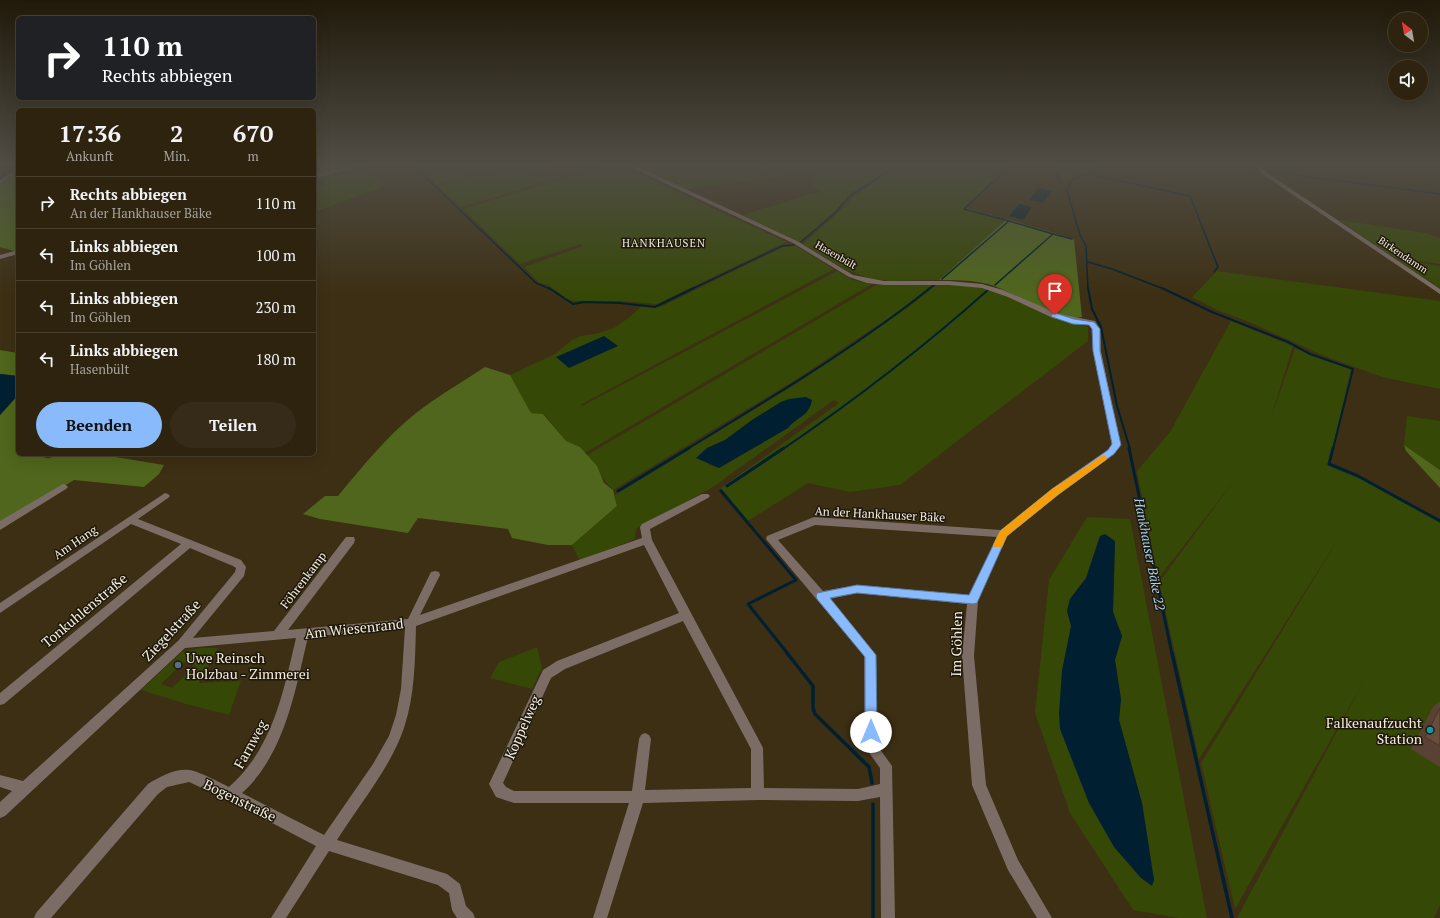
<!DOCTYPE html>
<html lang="de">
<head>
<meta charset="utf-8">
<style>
  body { margin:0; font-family:"PT Serif",serif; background:#352b18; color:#f1f3f6; height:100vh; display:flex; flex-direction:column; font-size:15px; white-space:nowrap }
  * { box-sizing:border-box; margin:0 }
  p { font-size:13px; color:#a7a49e }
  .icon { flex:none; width:22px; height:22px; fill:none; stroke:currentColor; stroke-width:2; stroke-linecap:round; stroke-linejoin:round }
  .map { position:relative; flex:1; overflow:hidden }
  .panel { position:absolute; left:16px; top:108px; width:300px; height:348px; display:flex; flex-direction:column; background:#2d230f; border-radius:6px; box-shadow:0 4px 16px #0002,0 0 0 1px #48402f }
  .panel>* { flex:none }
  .banner { position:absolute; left:16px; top:16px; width:300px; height:84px; border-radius:6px; box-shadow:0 4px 16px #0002,0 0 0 1px #48402f; background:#202124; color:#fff; overflow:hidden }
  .needle { width:26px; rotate:329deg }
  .buttons { position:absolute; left:1388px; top:12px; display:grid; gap:8px }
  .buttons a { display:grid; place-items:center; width:40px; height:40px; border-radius:50%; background:#2d230f; box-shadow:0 4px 16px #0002,0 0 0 1px #48402f; font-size:20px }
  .pin { position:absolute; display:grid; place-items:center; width:34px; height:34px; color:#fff; margin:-41px -17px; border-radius:50% 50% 50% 0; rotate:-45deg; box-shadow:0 0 4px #0007 }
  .pin .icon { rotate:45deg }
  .me { position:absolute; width:44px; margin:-22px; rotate:0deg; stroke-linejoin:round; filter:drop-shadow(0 0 3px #0008) }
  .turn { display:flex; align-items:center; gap:14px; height:84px; padding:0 20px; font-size:18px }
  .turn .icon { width:52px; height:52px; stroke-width:2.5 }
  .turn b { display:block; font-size:28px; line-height:34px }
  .eta { display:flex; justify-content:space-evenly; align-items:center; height:68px; text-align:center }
  .eta b { font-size:24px; font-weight:700; line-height:28px }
  .action { display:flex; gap:8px; margin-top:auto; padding:8px 20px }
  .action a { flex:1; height:46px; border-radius:24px; background:#89bafc; color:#111; font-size:16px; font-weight:700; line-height:46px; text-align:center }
  .action a+a { background:#352b18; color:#f1f3f6 }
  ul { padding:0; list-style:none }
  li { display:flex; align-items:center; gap:12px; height:52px; padding:0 20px; border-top:1px solid #48402f }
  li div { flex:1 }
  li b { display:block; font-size:15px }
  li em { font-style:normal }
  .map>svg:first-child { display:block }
</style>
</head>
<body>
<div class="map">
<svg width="1440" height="918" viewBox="0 0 1440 918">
  <rect width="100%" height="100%" fill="#3c2f14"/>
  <path fill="#364806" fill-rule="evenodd" d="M416,165H508L437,185Z
    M514,165H539L545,168L535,173L533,175C540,180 549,176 556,174L562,177L461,207L439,186Z
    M608,165H619L786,242L657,304L622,301H574L567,299L548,285L538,282L524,267L583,246L580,244L520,264L463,209Z
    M661,165H897L848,196L834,212L799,242L743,215L820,191L810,184L815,179L814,173L687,189L646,171Z
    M900,165H1010L964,207L1007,219L939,280L891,281L870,279L843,268L803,244L846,206L853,197Z
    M1053,165H1092L1088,173L1065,180L1059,170Z
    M364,166L386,186L314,212V187L326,184L317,178Z
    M1339,220L1425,233L1440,238V264L1393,257Z
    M796,246L834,269L580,405L582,406L837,271L853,280L872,284L585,453L580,447L566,441L544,414L531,413L510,375L555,354L572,340L581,336L599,333L614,328L631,316L641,306L656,307L662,306L783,247Z
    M1396,259L1440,266V288Z
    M1217,271L1440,301V389L1382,377L1322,355L1249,322L1217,310L1192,297Z
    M938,284H964L993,290L1059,319L1088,327V341L900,485L850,492L808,483L748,521L721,488L839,403L834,400L713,487L636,529L635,539L580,561L572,545L617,506L615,495L799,382L910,306ZM781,402L795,420L788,428L719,468L709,465L707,448L725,440L752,420Z
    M876,285H932L908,305L794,381L613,490C602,480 597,467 587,455Z
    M1231,321L1293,346L1271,418L1295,348L1351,369L1329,464L1361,478L1440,521V905L1434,918H1237L1364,681L1235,909L1201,763L1342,533L1199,759L1159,582L1237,477L1158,579L1137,471L1170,432Z
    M1407,416L1440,421V470L1404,445Z
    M1087,517L1130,519L1207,918H1179L1133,910L1070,813L1035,713L1049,580ZM1100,536L1115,541L1113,612L1122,636L1115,660L1121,699L1119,720L1142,803L1154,880L1152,885L1062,671L1071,626L1067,611L1070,599L1086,578Z
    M537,647L542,668L532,689L490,678L499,662Z
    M201,648H218L199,683L241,681L229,715L186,704L141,690L182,652ZM184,662L196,665L172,688L161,684Z"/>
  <path fill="#4f661c" d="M314,165H352L314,175Z
    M18,172V250L14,251L0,247V184Z
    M1007,219L1074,239L1082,317C1056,323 1014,291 988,284C972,280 955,280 939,280Z
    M0,350L18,353V376L0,374Z
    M485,367L510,375L531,413L543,414L566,441L580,447L597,466L604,483L613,490L617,506L572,545H548L512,538L508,529L418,518L408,533L320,519L303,514L325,496H338C362,467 386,437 416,413C438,396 462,382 485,367Z
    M18,395V454C24,454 29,453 35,454C45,455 46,463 56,454H97L164,465L159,474L144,487L74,480L0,526V415Z
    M1404,445L1440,470V488L1406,451Z"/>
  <path fill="#002032" d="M1038,188L1052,191L1043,203L1029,200Z
    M1019,204L1032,207L1023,220L1009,216Z
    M604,336L618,346L569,368L556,357Z
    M0,374L18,376V395L0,415Z
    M806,397L812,400C809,417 798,416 788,428L719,468L696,458L707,448L725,440L752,420L781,402L789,399Z
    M1105,534L1115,541L1113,612L1122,636L1115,660L1121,699L1119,720L1142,803L1154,880L1152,886L1141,878L1114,847L1089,803L1060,729L1059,713L1062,671L1071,626L1067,611L1070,599L1086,578L1100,536Z"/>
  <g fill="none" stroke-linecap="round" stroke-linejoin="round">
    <path stroke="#002032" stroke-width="1.5" d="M413,165L536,283L550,289
      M1049,165L1056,170L1060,183
      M1232,165L1255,169
      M1264,171L1440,194
      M336,172L364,165
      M1088,174L1190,196L1218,267L1214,272
      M0,178L18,166
      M851,195L898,165
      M1009,221L964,209L1011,165
      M801,242L835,213L849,197
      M1088,262L1112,269L1164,289
      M942,279L1009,221L1053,234
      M995,285L1053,234L1072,239
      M692,289L782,246L794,245
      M929,289L934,285
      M1088,289L1086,246L1080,235L1067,191L1071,180L1089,173L1093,165"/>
    <path stroke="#002032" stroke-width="2" d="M549,288L573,304L584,302L620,303L655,307L694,288
      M1088,288L1092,309L1101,327L1117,406L1130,449
      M1162,288L1212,312L1288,342L1310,354L1353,369L1333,449
      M687,449C770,398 854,349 930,288
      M783,449C855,400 924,347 989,289"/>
    <path stroke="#002032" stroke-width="3" d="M1129,448L1172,654
      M1333,448L1329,464L1358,476L1440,521
      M727,486L784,448
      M618,491L689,448
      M721,491L796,580L748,604L788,654"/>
    <path stroke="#002032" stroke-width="3.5" d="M787,653L813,686V708L815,714L869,767L872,783
      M1172,653L1232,918
      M873,804V918"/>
    <path fill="#7b6d66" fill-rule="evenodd" d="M352,165H362L314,179V175Z
      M626,165H634L797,241L853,275L884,281H949L982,284L1003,290L1059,314L1095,321L1100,329L1101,351L1120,445L1114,454L1059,494L1007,536L978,600L974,656L986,785L1018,860L1052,918H1037L1008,870L972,785L962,656L967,604L857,593L830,599L876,655L877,745L892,766L895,918H881L880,797L858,801L758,800L643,803L607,918H593L629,803H514L496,797L489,784L543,670L557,661L679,613L644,545L416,626C415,660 415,695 404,728C391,767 359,805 337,840L447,874L460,884L466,906L473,913L475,918H457L452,910L449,893L438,885L329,851L286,918H271L316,846L226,799L189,782L167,787L158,794L51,918H34L36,913L148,784C159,777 176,768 189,770C196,770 221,783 229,787C273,748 283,693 296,638L185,648L5,816L0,818V802L12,791L0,787V775L23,781L178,641L235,572L236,568L233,566L190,548L4,704L0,705V693L181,544L131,524L0,613V603L165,493L168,494L170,496L168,498L138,519L241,560L246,567L244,576L193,638L274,631L346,537H354L355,540L354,543L288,630L408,619L431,572L435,571L439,572L440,575L420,615L642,538L640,527L642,524L702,494H708L710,496L708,498L650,529L652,540L761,744L763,748L764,788L858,789L880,784V768L865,747L864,656L766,539L767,536L814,517L1001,530L1053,490L1108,450L1112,445L1093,351L1092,329L1090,325L1053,318L1008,297L982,288L949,285H884L867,283L849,277L793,243ZM815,525L997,537L970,595L857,585L823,591L778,540ZM683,621L751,749V788L645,790L651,739L649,735L645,733L641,735L639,739L632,791H514L506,787L503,783L551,678L565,669ZM405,628L401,689L396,715L389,736L373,764L324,835L242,793C285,754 295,691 308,637Z
      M1254,165H1260L1269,174L1440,289V294L1265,176Z
      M18,168V172L0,184V180Z
      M18,250V254L0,259V255Z
      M63,484L66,485L68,487L66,489L0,530V521Z"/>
  </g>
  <path fill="#594134" d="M1440,701V767L1411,749L1433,707Z"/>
  <path fill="#684c3c" stroke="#49352a" d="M1440,708V746L1425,737Z"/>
  <linearGradient id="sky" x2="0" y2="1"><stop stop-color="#211a0b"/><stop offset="0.56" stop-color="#504d45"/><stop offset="1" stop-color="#504d45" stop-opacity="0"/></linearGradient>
  <rect width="1440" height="294" fill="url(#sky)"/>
  <path fill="#89bafc" stroke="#5979a4" d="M1055,313L1074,319L1094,322L1100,329V351L1121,445L1114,454L1059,494L1007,536L977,603L973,604L857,593L830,598L876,655L877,732L875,736L871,738L866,736L865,732V657L817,599L816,596L817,593L857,585L969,595L1000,531L1052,489L1108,450L1112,444L1093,351L1092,329L1089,325L1073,324L1052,317L1051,315Z"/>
  <path fill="#f59e0b" d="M1103,455L1106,456L1107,458L1106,460L1059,494L1007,536L1002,547H994L993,545L1000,531L1052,489Z"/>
  <circle fill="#5c6f8a" stroke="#1e180c" stroke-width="1.5" cx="178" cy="665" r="4"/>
  <circle fill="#0f9aa8" stroke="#1e180c" stroke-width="1.5" cx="1430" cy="730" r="4"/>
  <g text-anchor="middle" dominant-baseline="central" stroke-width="3" stroke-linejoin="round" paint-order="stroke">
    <g font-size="10" fill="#f6eddd" stroke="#1e180c">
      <text transform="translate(836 255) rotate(30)">Hasenbült</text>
      <text transform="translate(1403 255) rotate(34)">Birkendamm</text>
    </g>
    <g font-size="11" letter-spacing="1" fill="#f6eddd" stroke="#1e180c">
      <text x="664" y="243">HANKHAUSEN</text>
    </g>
    <g font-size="12" fill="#f6eddd" stroke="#1e180c">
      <text transform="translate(880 514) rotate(3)">An der Hankhauser Bäke</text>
      <text transform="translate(75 542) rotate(-34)">Am Hang</text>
      <text transform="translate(303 580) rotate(-53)">Föhrenkamp</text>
    </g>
    <g font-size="13" font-style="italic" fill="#a5d3f1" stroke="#1e180c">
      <text transform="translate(1150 554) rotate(79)">Hankhauser Bäke 22</text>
    </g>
    <g font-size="14" fill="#f6eddd" stroke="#1e180c">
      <text transform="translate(84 610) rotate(-40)">Tonkuhlenstraße</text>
      <text transform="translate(354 628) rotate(-6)">Am Wiesenrand</text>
      <text transform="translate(171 630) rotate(-47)">Ziegelstraße</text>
      <text transform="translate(956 644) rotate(-89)">Im Göhlen</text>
      <text transform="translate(522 727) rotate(-66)">Koppelweg</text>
      <text transform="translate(250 744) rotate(-61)">Farnweg</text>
      <text transform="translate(240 800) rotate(26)">Bogenstraße</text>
    </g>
    <g font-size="14" fill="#f6eddd" stroke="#1e180c" text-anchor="start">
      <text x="186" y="657">Uwe Reinsch<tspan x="186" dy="16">Holzbau - Zimmerei</tspan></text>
      <text x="1422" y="722" text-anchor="end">Falkenaufzucht<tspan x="1422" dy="16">Station</tspan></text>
    </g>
  </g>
</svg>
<div class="buttons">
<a><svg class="needle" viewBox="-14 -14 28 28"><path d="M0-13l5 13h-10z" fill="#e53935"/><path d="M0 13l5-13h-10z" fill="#a7a49e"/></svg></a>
<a><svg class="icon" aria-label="sound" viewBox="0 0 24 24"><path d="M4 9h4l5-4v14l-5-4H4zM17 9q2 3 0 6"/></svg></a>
</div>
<div class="pin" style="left:1055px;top:315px;background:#d93025"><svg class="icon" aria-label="arrive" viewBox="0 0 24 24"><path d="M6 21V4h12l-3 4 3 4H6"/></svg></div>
<svg class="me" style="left:871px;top:732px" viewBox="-20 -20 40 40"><circle r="19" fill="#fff"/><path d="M0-13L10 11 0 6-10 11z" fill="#89bafc"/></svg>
<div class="banner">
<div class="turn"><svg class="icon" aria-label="right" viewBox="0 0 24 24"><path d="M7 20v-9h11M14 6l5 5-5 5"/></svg><div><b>110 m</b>Rechts abbiegen</div></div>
</div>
<section class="panel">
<div class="eta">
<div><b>17:36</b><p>Ankunft</p></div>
<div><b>2</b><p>Min.</p></div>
<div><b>670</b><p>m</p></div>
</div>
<ul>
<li><svg class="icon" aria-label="right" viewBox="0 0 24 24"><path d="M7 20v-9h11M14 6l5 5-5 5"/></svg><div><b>Rechts abbiegen</b><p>An der Hankhauser Bäke</p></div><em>110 m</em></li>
<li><svg class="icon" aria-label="left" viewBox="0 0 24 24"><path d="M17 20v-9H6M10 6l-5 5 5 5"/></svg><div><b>Links abbiegen</b><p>Im Göhlen</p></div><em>100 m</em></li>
<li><svg class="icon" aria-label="left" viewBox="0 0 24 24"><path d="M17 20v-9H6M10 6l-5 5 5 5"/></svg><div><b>Links abbiegen</b><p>Im Göhlen</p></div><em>230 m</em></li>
<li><svg class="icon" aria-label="left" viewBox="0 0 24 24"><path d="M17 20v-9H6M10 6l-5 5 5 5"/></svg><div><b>Links abbiegen</b><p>Hasenbült</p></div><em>180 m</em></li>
</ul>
<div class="action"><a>Beenden</a><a>Teilen</a></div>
</section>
</div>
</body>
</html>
